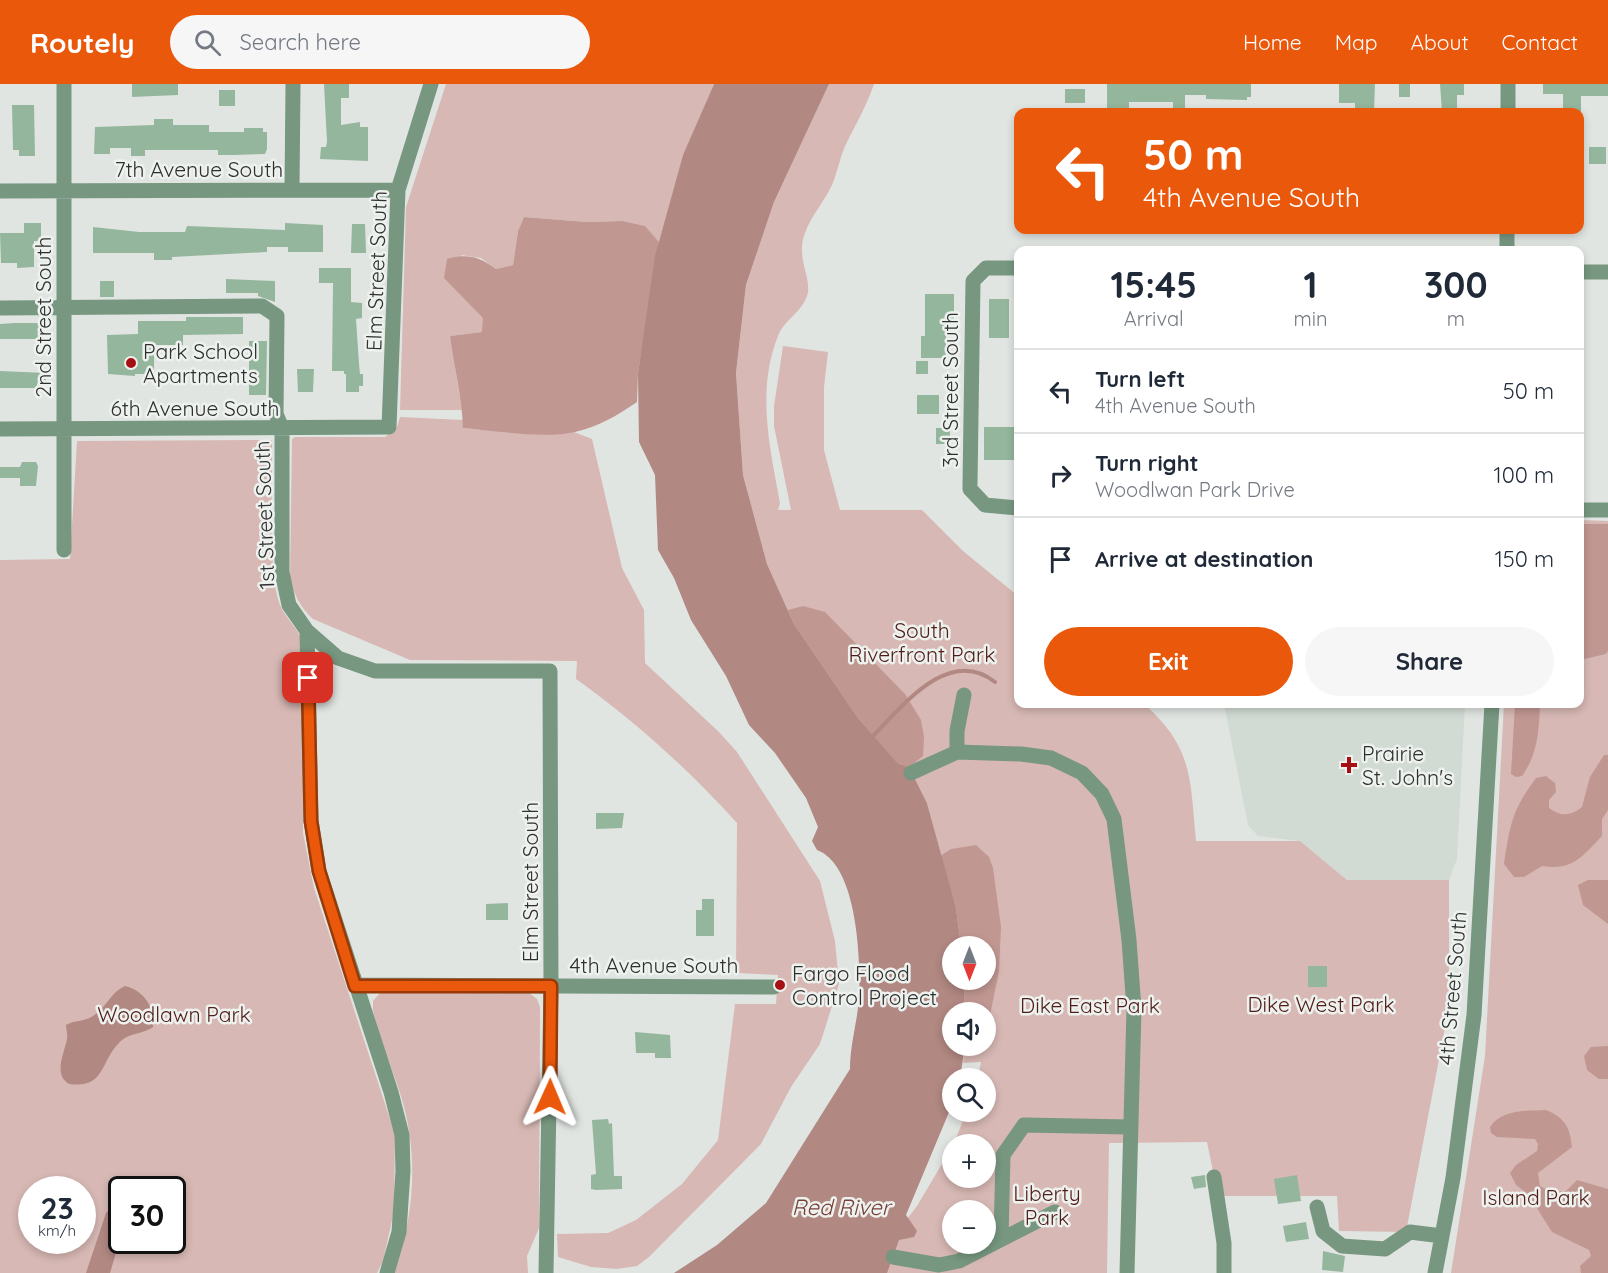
<!DOCTYPE html>
<html lang="en">
<head>
<meta charset="utf-8">
<style>
  body { margin:0; font-family:Quicksand,sans-serif; background:#f6f6f7; color:#1f2937; height:100vh; display:flex; flex-direction:column; font-size:22px; white-space:nowrap }
  * { box-sizing:border-box; margin:0 }
  p { font-size:20px; color:#747a83 }
  .icon { flex:none; width:33px; height:33px; fill:none; stroke:currentColor; stroke-width:2; stroke-linecap:round; stroke-linejoin:round }
  .map { position:relative; flex:1; overflow:hidden }
  .details { position:absolute; left:1014px; top:162px; width:570px; height:462px; display:flex; flex-direction:column; background:#fff; border-radius:12px; box-shadow:0 3px 9px #0003 }
  .details>* { flex:none }
  .banner { position:absolute; left:1014px; top:24px; width:570px; height:126px; border-radius:12px; box-shadow:0 3px 9px #0003; background:#ea580c; color:#fff; overflow:hidden }
  .needle { width:39px; rotate:180deg }
  .tools { position:absolute; left:942px; top:852px; display:grid; gap:12px }
  .tools a { display:grid; place-items:center; width:54px; height:54px; border-radius:50%; background:#fff; box-shadow:0 3px 9px #0003; font-size:30px }
  .speed { position:absolute; left:18px; top:1092px; display:flex; gap:12px; font-size:30px; font-weight:700; text-align:center }
  .speed>* { display:grid; place-content:center; width:78px; height:78px; border-radius:50%; background:#fff; box-shadow:0 3px 9px #0003; line-height:1 }
  .speed small { font-size:15px; font-weight:400 }
  .speed .limit { border:3px solid #111; border-radius:9px; background:#fff; color:#111 }
  .pin { position:absolute; display:grid; place-items:center; width:51px; height:51px; color:#fff; margin:-26px; border-radius:12px; box-shadow:0 3px 9px #0006 }
  .me { position:absolute; width:66px; margin:-33px; rotate:1deg; stroke-linejoin:round; filter:drop-shadow(0 0 4px #0008) }
  .turn { display:flex; align-items:center; gap:21px; height:126px; padding:0 30px; font-size:27px }
  .turn .icon { width:78px; height:78px; stroke-width:2.5 }
  .turn b { display:block; font-size:42px; line-height:51px }
  .eta { display:flex; justify-content:space-evenly; align-items:center; height:102px; text-align:center }
  .eta b { font-size:36px; font-weight:700; line-height:42px }
  .cta { display:flex; gap:12px; margin-top:auto; padding:12px 30px }
  .cta a { flex:1; height:69px; border-radius:36px; background:#ea580c; color:#fff; font-size:24px; font-weight:700; line-height:69px; text-align:center }
  .cta a+a { background:#f6f6f7; color:#1f2937 }
  ul { padding:0; list-style:none }
  li { display:flex; align-items:center; gap:18px; height:84px; padding:0 30px; border-top:2px solid #e0e1e3 }
  li div { flex:1 }
  li b { display:block; font-size:22px }
  li em { font-style:normal }
  header { display:flex; align-items:center; gap:36px; box-sizing:border-box; height:84px; padding:0 30px; background:#ea580c; color:#fff }
  header strong { font-size:28px }
  nav { display:flex; gap:33px; margin-inline-start:auto; font-size:21px }
  .search { width:420px; height:54px; background:#f6f6f7; display:flex; align-items:center; gap:15px; box-sizing:border-box; padding:0 21px; border-radius:33px; color:#747a83; font-size:22px }
  .map>svg:first-child { display:block }
</style>
</head>
<body>
<header>
<strong>Routely</strong>
<div class="search"><svg class="icon" aria-label="search" viewBox="0 0 24 24"><circle cx="10" cy="10" r="6"/><path d="M15 15l6 6"/></svg>Search here</div>
<nav><a>Home</a><a>Map</a><a>About</a><a>Contact</a></nav>
</header>
<div class="map">
<svg width="1608" height="1189" viewBox="0 0 1608 1189">
  <rect width="100%" height="100%" fill="#e1e5e2"/>
  <path fill="#d1dbd3" d="M1224,620H1465L1457,775L1449,796H1347L1300,757L1258,752L1248,741Z"/>
  <path fill="#d7b8b4" fill-rule="evenodd" d="M446,0H714L683,72L659,158L644,142L623,137L587,138L524,133L518,147L513,181L496,185L481,174L461,171L483,233V248L450,252L462,326H400L406,123Z
    M829,0H874C867,21 857,38 847,58C840,72 838,87 832,101C824,118 811,132 805,149C795,174 813,195 807,212C801,229 784,236 778,252C756,307 770,364 780,419L778,426H791L774,342V322L783,262L828,268L824,303V366L840,426H922L963,467L1018,512V620H1144C1194,664 1190,696 1196,757H1300L1347,796H1449V923L1406,1148L1339,1147L1337,1112H1218L1207,1058L1109,1059L1107,1189H865L917,1122L952,1063V1094H986V1060H954L966,1028H986V994H978L981,978L963,979L965,962H986V928H965L964,896H986V862H961L956,824L927,719L909,683L898,681L858,634L794,540L767,480L743,391L736,289L746,201L774,118ZM952,1126H986V1160H952Z
    M400,333L463,336V344L513,349L574,348L592,355L622,484L644,526L645,579L719,648L737,668L820,797L835,857L839,900L820,960L791,1003L761,1060L649,1173L637,1182L617,1185L591,1183L558,1173L557,1150L608,1149L636,1136L682,1100L718,1056L735,920H776L778,891L736,889L737,739C689,686 635,637 576,595L577,577L410,576L313,535C300,523 294,511 290,493L292,355L295,353H385L397,343Z
    M272,356C273,393 267,494 281,523C287,535 298,545 303,558V749L314,804L395,1050L394,1127L383,1177L377,1189H0V476L70,475L77,357ZM32,1106H82V1156H32ZM122,1106H172V1156H122Z
    M1580,436L1608,437V1189H1451L1485,972L1504,620H1580Z
    M381,908H528L537,915L540,923L539,1144L527,1172L528,1189H394C415,1131 419,1068 400,1009C391,981 379,954 373,926V917Z"/>
  <path fill="#c19792" d="M524,133L587,138L623,137L645,142L659,158L638,289L637,318C618,331 598,343 575,348C544,355 495,347 463,344C462,313 454,283 450,252L482,248L483,234L444,194L447,175C467,169 480,173 496,185L513,181L518,147Z
    M1580,440H1608V567L1606,570L1580,576Z
    M803,522L825,528L905,610L921,636L924,653L923,672L909,683L898,681L858,634L794,540L788,526Z
    M1515,620H1540C1539,646 1538,670 1522,692L1516,693L1511,690Z
    M1604,671H1608V726L1602,735V752C1582,773 1572,787 1542,782L1524,793H1514L1504,780C1510,741 1512,726 1536,694L1546,692L1555,699L1556,708L1549,716V724C1561,733 1570,732 1582,723L1590,693Z
    M976,761L989,773L993,784L1001,843L999,887L986,951V928H965L964,896H986V862H961L956,824L940,772L951,765Z
    M1588,796H1608V840L1583,821L1578,801Z
    M1608,962V995H1599L1587,986L1584,972L1591,963Z
    M1546,1026C1565,1034 1570,1043 1572,1063L1538,1089L1540,1102L1552,1108L1566,1107L1577,1096L1608,1105V1189H1581L1580,1182L1591,1172L1589,1166L1552,1148L1528,1110L1516,1101L1510,1089L1516,1081L1537,1067L1538,1060L1535,1055L1497,1053L1491,1049L1490,1043C1502,1025 1527,1027 1546,1026Z"/>
  <path fill="#b18882" d="M714,0H829L774,118L746,201L736,289L743,391L767,480L794,540L858,634L898,680L909,683L927,719L956,824L961,862H952V896H964L965,928H952V962H965L960,994H952V1021L906,1131L917,1147L914,1153L899,1156L887,1189H674L717,1161L766,1119L850,985C850,961 857,939 859,915C861,878 858,781 817,766L812,757L818,743L806,714L775,669L749,641L726,592L691,536L674,494L658,466L655,391L639,358L638,289L655,172L683,71Z
    M125,902C144,906 156,925 153,943C142,951 129,948 119,959C100,978 105,1005 69,1000C53,990 64,970 67,955C68,950 66,946 66,941C74,936 84,938 93,932C106,924 111,908 125,902Z
    M118,1120L121,1122L118,1162L110,1189H86L106,1129L114,1121Z"/>
  <g fill="none" stroke-linecap="round" stroke-linejoin="round">
    <path stroke="#b18882" stroke-width="4" d="M874,651C904,620 950,562 995,598"/>
  </g>
  <path fill="#94b69d" d="M132,0H178V11L132,13Z
    M324,0H349V14H341V41L360,38V43H368V77L320,75L321,63H326L327,58Z
    M1107,0H1251V13H1247V16L1206,15V11H1185V27H1173V18H1129V26H1107Z
    M1339,0H1375L1374,28H1355V19H1339Z
    M1399,0H1410V13H1399Z
    M1440,0H1464V11H1457V28H1442Z
    M1543,0H1608V12H1581V28H1563V10H1543Z
    M1065,5H1085V19H1065Z
    M219,6H235V22H219Z
    M12,21H34L35,72H19V66H13Z
    M154,35H173V41H209V48H244V44H263V48H267V65L265,70L235,71H218V66H145V72H131V64H110V70H94L95,43L154,41Z
    M1589,63H1606V80H1589Z
    M24,139H41V157H34V183L17,184V179H1L0,149H24Z
    M285,139L323,141V168H288V163H267V168L172,173V176H154V169H93V143L139,148H185L187,142L285,146Z
    M352,140H365L366,169H351Z
    M319,184H351V218L362,219V234L356,235L359,280L360,290H363V302H359V308H346V290H344V287H332L333,199H319Z
    M226,195L275,197V218L258,212V209H226Z
    M100,197H114V213H100Z
    M925,210H954V235H946V274H921V252H925Z
    M989,215H1009V254H989Z
    M186,233H243V250L183,251V261H154V290H135V292L108,290L107,251L138,250V237H186Z
    M15,239H39V255H0V240Z
    M249,257H267L266,311H249Z
    M916,277H928V290H916Z
    M297,285H314L313,308H298Z
    M0,287L46,289V300H37V304H0Z
    M917,311H939V330H917Z
    M984,343H1018V376H984Z
    M936,344H950V360H936Z
    M22,378H36L38,382L36,402H20V394H0V383H20Z
    M596,729H624L622,744L596,745Z
    M702,815H714V852H696V826H702Z
    M508,819V836H486V820Z
    M1308,882H1327V903H1308Z
    M635,948L670,951L671,974H655V969H636Z
    M608,1035L609,1040L612,1039L614,1092H622V1105L596,1106L591,1105V1091L596,1090L592,1036Z
    M1205,1091L1206,1103L1194,1105L1191,1093Z
    M1297,1091L1301,1117L1278,1120L1274,1095Z
    M1306,1138L1309,1155L1286,1158L1283,1142Z
    M1323,1167L1345,1172L1343,1188L1322,1186Z"/>
  <g fill="none" stroke-linecap="round" stroke-linejoin="round">
    <path stroke="#779780" stroke-width="15" d="M64,0V466
      M1508,0V28
      M292,106L293,0
      M0,107L398,106
      M1507,166V146
      M1018,184H986L973,197L970,400V405L985,421L1018,424
      M1580,188H1608
      M0,224L262,222L277,232L276,330L282,344V488L289,521L307,547L338,574L375,587H550L551,902L546,1189
      M0,345L389,343L398,106L431,0
      M1580,426H1608
      M307,547L311,737L319,787L391,1008L402,1051L403,1087L399,1148L387,1189
      M957,668V647L964,611
      M911,689L957,668L1021,670L1051,674L1082,689L1102,710L1114,735L1129,856L1134,925L1127,1189
      M355,901L774,903
      M1214,1093L1224,1159V1189
      M1317,1123L1323,1147L1342,1162L1385,1165L1410,1148L1442,1152
      M1001,1155L1003,1071L1024,1041L1130,1043
      M893,1173L939,1181L959,1177L1055,1128
      M1435,1189L1453,1094L1474,931L1492,620"/>
  </g>
  <g fill="none" stroke-linecap="round" stroke-linejoin="round">
    <defs>
      <path id="route" d="M308,594L311,737L319,787L355,902H551L550,1013"/>
    </defs>
    <use href="#route" stroke="#983908" stroke-width="15"/>
    <use href="#route" stroke="#ea580c" stroke-width="10"/>
  </g>
  <g fill="#a61015" stroke="#eef2ef" stroke-width="2">
    <circle cx="131" cy="279" r="6"/>
    <path d="M1346 672h6v6h6v6h-6v6h-6v-6h-6v-6h6z"/>
    <circle cx="780" cy="901" r="6"/>
  </g>
  <g text-anchor="middle" dominant-baseline="central" stroke-width="5" stroke-linejoin="round" paint-order="stroke">
    <g font-size="21" fill="#2e2f2e" stroke="#eef2ef">
      <text x="199" y="85">7th Avenue South</text>
      <text transform="translate(376 187) rotate(-88)">Elm Street South</text>
      <text transform="translate(43 233) rotate(-90)">2nd Street South</text>
      <text transform="translate(950 306) rotate(-90)">3rd Street South</text>
      <text x="195" y="324">6th Avenue South</text>
      <text transform="translate(264 431) rotate(-92)">1st Street South</text>
      <text transform="translate(530 798) rotate(-90)">Elm Street South</text>
      <text x="654" y="881">4th Avenue South</text>
      <text transform="translate(1452 904) rotate(-85)">4th Street South</text>
    </g>
    <g font-size="21" fill="#2e2f2e" stroke="#eef2ef" text-anchor="start">
      <text x="143" y="267">Park School<tspan x="143" dy="24">Apartments</tspan></text>
      <text x="1362" y="669">Prairie<tspan x="1362" dy="24">St. John's</tspan></text>
      <text x="792" y="889">Fargo Flood<tspan x="792" dy="24">Control Project</tspan></text>
    </g>
    <g font-size="21" fill="#511c18" stroke="#eef2ef">
      <text x="922" y="546">South<tspan x="922" dy="24">Riverfront Park</tspan></text>
      <text x="1321" y="920">Dike West Park</text>
      <text x="1090" y="921">Dike East Park</text>
      <text x="174" y="930">Woodlawn Park</text>
      <text x="1047" y="1109">Liberty<tspan x="1047" dy="24">Park</tspan></text>
      <text x="1536" y="1113">Island Park</text>
    </g>
    <g font-size="22" font-style="italic" fill="#783e38" stroke="#eef2ef">
      <text x="841" y="1123">Red River</text>
    </g>
  </g>
</svg>
<div class="tools">
<a><svg class="needle" viewBox="-14 -14 28 28"><path d="M0-13l5 13h-10z" fill="#e53935"/><path d="M0 13l5-13h-10z" fill="#747a83"/></svg></a>
<a><svg class="icon" aria-label="sound" viewBox="0 0 24 24"><path d="M4 9h4l5-4v14l-5-4H4zM17 9q2 3 0 6"/></svg></a>
<a><svg class="icon" aria-label="search" viewBox="0 0 24 24"><circle cx="10" cy="10" r="6"/><path d="M15 15l6 6"/></svg></a>
<a>+</a>
<a>−</a>
</div>
<div class="speed"><div>23<small>km/h</small></div><div class="limit">30</div></div>
<div class="pin" style="left:308px;top:594px;background:#d93025"><svg class="icon" aria-label="arrive" viewBox="0 0 24 24"><path d="M6 21V4h12l-3 4 3 4H6"/></svg></div>
<svg class="me" style="left:550px;top:1013px" viewBox="-20 -20 40 40"><path d="M0-17L14 15 0 8-14 15z" fill="#ea580c" stroke="#fff" stroke-width="4"/></svg>
<div class="banner">
<div class="turn"><svg class="icon" aria-label="left" viewBox="0 0 24 24"><path d="M17 20v-9H6M10 6l-5 5 5 5"/></svg><div><b>50 m</b>4th Avenue South</div></div>
</div>
<section class="details">
<div class="eta">
<div><b>15:45</b><p>Arrival</p></div>
<div><b>1</b><p>min</p></div>
<div><b>300</b><p>m</p></div>
</div>
<ul>
<li><svg class="icon" aria-label="left" viewBox="0 0 24 24"><path d="M17 20v-9H6M10 6l-5 5 5 5"/></svg><div><b>Turn left</b><p>4th Avenue South</p></div><em>50 m</em></li>
<li><svg class="icon" aria-label="right" viewBox="0 0 24 24"><path d="M7 20v-9h11M14 6l5 5-5 5"/></svg><div><b>Turn right</b><p>Woodlwan Park Drive</p></div><em>100 m</em></li>
<li><svg class="icon" aria-label="arrive" viewBox="0 0 24 24"><path d="M6 21V4h12l-3 4 3 4H6"/></svg><div><b>Arrive at destination</b></div><em>150 m</em></li>
</ul>
<div class="cta"><a>Exit</a><a>Share</a></div>
</section>
</div>
</body>
</html>
